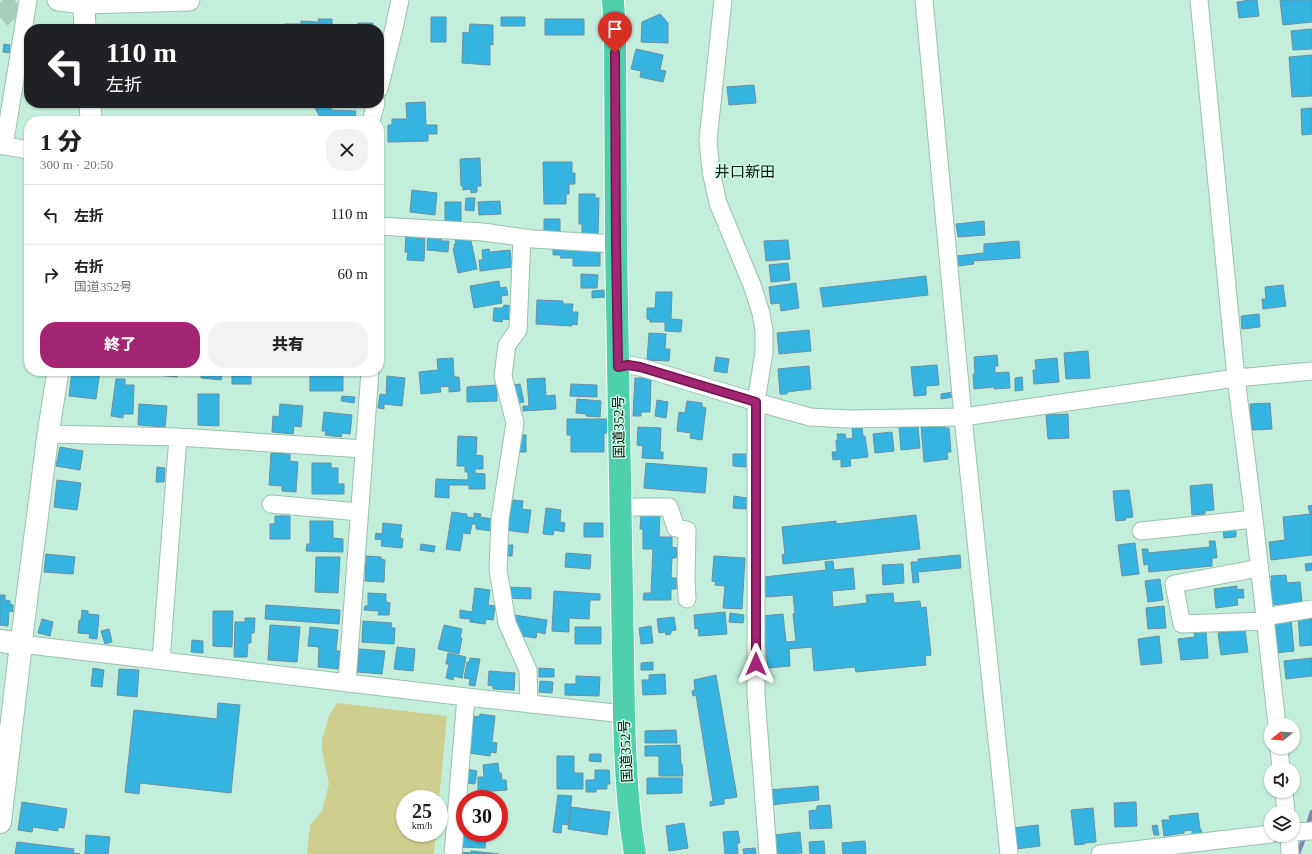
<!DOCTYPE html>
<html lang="ja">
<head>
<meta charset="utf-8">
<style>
  body { margin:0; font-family:"Times New Roman","Noto Sans JP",serif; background:#f2f2f2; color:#222; height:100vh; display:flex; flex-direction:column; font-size:15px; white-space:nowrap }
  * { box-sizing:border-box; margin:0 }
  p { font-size:13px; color:#767676 }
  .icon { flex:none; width:22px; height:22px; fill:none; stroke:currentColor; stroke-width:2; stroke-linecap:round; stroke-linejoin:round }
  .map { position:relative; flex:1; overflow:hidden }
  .details { position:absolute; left:24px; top:116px; width:360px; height:260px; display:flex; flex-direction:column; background:#fff; border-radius:16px; box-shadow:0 1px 3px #0004 }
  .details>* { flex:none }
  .banner { position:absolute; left:24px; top:24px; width:360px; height:84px; border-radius:16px; box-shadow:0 1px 3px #0004; background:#202124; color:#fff; overflow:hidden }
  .needle { width:26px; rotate:253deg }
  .fabs { position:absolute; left:1264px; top:718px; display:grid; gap:8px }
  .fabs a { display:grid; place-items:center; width:36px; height:36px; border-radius:50%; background:#fff; box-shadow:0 1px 3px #0004; font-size:20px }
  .speed { position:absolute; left:396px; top:790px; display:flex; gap:8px; font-size:20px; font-weight:700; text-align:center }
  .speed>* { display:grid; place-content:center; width:52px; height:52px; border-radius:50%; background:#fff; box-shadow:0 1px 3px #0004; line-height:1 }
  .speed small { font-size:10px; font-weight:400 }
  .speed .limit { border:6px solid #d22; background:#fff; color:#111 }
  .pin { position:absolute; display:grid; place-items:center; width:34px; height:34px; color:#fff; margin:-41px -17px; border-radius:50% 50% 50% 0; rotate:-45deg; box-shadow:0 0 4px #0007 }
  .pin .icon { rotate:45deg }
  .me { position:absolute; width:44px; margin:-22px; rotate:0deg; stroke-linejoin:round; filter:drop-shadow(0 0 3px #0008) }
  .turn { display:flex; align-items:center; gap:14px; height:84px; padding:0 16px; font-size:18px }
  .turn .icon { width:52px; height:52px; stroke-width:2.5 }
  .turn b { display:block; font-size:28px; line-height:34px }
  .round { display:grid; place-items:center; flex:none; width:42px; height:42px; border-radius:16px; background:#f2f2f2 }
  .head { display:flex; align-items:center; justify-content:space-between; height:68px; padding:0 16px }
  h1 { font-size:24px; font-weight:800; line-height:30px }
  .button { display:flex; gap:8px; margin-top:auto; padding:8px 16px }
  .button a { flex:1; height:46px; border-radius:16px; background:#a52575; color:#fff; font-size:16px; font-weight:800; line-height:46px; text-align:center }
  .button a+a { background:#f2f2f2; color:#222 }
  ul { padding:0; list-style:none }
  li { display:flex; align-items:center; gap:12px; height:60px; padding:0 16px; border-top:1px solid #e0e0e0 }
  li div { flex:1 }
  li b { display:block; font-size:15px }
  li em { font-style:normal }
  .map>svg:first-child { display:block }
</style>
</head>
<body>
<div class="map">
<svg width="1312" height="854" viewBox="0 0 1312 854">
  <rect width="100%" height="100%" fill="#c4eedc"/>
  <path fill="#cece8f" d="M337,703L447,716L439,800L405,799V833H436L434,854H307L310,825L322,811L329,784L322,750V740L329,716Z"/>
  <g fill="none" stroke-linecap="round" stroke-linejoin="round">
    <path stroke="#8484b5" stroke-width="4.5" d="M1307,828L1312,812
      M1298,854L1305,835"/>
  </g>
  <path fill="#35b4e2" stroke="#698fa1" d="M1249,0H1257L1259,16L1239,18L1237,2Z
    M1280,0H1312V22L1283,25Z
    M660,14L668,23V43L641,42L642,22Z
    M431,17H446V42H431Z
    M501,17H525V26H501Z
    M318,19H332V29H285V24H301V21L319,22Z
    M545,19H584V35H545Z
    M358,23H373V29H358Z
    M470,24L493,25V45L490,44V65L462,63L463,32L469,33Z
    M1312,29V49L1293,50L1291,31Z
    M4,44L10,45L9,53L3,52Z
    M636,49L663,55L660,70L666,71L663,82L640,77L641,71L631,69Z
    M1312,55V96L1292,97L1289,57Z
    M754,85L756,103L729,105L727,87Z
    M425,102L426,125H437V134H428V141L388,142V125H392V119H407L406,103Z
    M331,107V110L356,111L355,121H322L315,108Z
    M1312,108V134L1302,135L1301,109Z
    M480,158L481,186H477V192L471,193V189L463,190V186H461L460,159Z
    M543,162H572V173H575V184H569V194H566V204H544Z
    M412,190L437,193L435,215L410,212Z
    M579,194H595V198H599L598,235H582V224H579Z
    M466,198H475L474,211L465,210Z
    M500,201L501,214L479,215L478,202Z
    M445,202H461V222H445Z
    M544,219H560V233H544Z
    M984,221L985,235L958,237L956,224Z
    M406,234L416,235V238L425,239L424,261L407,260L408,252H405Z
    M428,234L442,235L441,241H449L448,252L427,250Z
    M467,236L468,241H471L477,269L458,273L453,248H455L454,244H456L455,239Z
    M788,240L790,259L766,261L764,241Z
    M1019,241L1020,258L973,261L974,264L958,266L957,256L984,253V244Z
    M553,247H600V266H573V258H560L561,255H553Z
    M489,249L490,252L510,250L512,267L480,271L479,260H483L482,250Z
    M788,263L790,280L771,282L769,265Z
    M581,274L598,275L597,288H581Z
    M926,276L928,295L823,307L820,288Z
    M499,281L500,288L506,287L508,295L501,296L502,303L474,308L470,286Z
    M796,283L799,308L781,311L780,303L771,304L769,287Z
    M1283,285L1286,306L1263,309L1262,299H1266L1265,287Z
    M604,290L605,297L592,298V291Z
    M656,292H672L671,319L682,320L681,332L665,331V322H650V320L647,319V308H655Z
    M537,300L563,301V304H573L572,312H578L577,325L572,324V326L536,324Z
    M504,305L514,306L513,320L503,319L502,322L493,321L494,308H503Z
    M1259,314L1260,327L1242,329L1241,316Z
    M809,330L811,351L779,354L777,333Z
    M649,333L666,334L665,349H670L669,361L647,360Z
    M1088,351L1090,378L1066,379L1064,353Z
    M997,355L998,366H995V373L1009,372L1010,388L994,389V387L974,389L973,374H975L974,357Z
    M716,357L729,359L727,373L714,371Z
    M453,358L454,377H459L460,391L449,392V386L440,387L441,392L421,394L419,372L438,370L437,359Z
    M1057,358L1059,382L1034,384L1033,370H1036L1035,360Z
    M937,365L939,385L926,386V395L914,396L911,367Z
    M809,366L811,389L787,392V394H780L778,369Z
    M72,371H100L96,399L69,396Z
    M147,371H178L177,377L146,374Z
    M201,371H222L221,380L201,378Z
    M232,371H251V384H232Z
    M310,374H343V391H310Z
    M387,376L405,378L402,406L384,404V409L378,408L380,394L386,395Z
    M1022,377L1023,390L1015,391V378Z
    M545,378L546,396L555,395L556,409L523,411V406H529L527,379Z
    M635,378H651L650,412H641V416H633Z
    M116,379H125V385H134L133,414H123V418L111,416Z
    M520,384L524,402L512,404L508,386Z
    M571,384L597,385V397L570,396Z
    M497,385V401L467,402V387Z
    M953,392L954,397L941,399V394Z
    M198,394H219V426L198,425Z
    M342,396L355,397L354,403L341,401Z
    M577,399L601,401L600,417L586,416V414L576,413Z
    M657,400L668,402L666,418L655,416Z
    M687,401L702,403V407L706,408L702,440L690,438L691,433L677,431L679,412L685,413Z
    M1270,403L1272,429L1252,430L1250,404Z
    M139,404L167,406L165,427L138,425Z
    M280,404L303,406L301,427L294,426L293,434L272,432L273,416L279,417Z
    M324,412L352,415L350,434L342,433L341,437L325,435L326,431H322Z
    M1068,414L1069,438L1048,439L1046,415Z
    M567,419H611V433H604V452H571V435H567Z
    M945,423V428H949L951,452H947L948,459L924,462L921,425Z
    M918,426L920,448L901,450L899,427Z
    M638,427L661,428L660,452H663V459L642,458L643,446L637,445Z
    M862,427L863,436H865L868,457L850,459L851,466L841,467V459L833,460L832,452H837L836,440H838L837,434H845L846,439L853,438L852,428Z
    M892,432L894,451L875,453L873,434Z
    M515,435H526V452H515Z
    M458,436L477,437L476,455L483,456V469H475V473L485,474V489H469V485H449V498L435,497L436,479L468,480V472H465V466H457Z
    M60,447L83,451L80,470L56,466Z
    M271,453L290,454V461L298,462L296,492L282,491V486L269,485Z
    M733,454H746V467L733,466Z
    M312,463H331V468H338V484H344V494H312Z
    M646,463L707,468L705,493L644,488Z
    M157,467L165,468L164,482H156Z
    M57,480L81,483L77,510L54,507Z
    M1212,484L1214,510L1205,511V514L1192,515L1190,486Z
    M1129,490L1133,517L1125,518L1126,520L1116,521L1113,491Z
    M734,496L748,498L746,509L733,508Z
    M513,500L523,501L522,509L531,510L528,533L505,530L508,505L512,506Z
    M1312,505V555L1271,560L1269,542L1285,540L1283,517L1310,514L1308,506Z
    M546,508L561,510L560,522L565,523L564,532L554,530L553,535L543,534Z
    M452,512L467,514V517L474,518V513L481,514L480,517L493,519L491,531L476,529V524H472L470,534L463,533L460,551L446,549Z
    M641,514H660L659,537H672V547L677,548L676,558H672L671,578H677L676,589H671V600H643L644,593H651L653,549H643V529H640Z
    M916,515L920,549L783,564L782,555L785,554L782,527L836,521V524Z
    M275,516H290V539H270V524H275Z
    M310,521H333V538L343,539V552L306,551L307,544H310Z
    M383,523L402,525L400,538L403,539L402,548L381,546L382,540L375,539L376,533L382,534Z
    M584,523H603V537H584Z
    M1236,528V537L1224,538L1223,529Z
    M1209,541H1215L1217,558H1212V566L1149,572L1148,564L1144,565L1142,549H1148V553L1210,547Z
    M1135,543L1139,574L1122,576L1118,545Z
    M421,544L435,546L434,552L420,550Z
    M505,545H513L512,556H505Z
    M566,553L591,555L590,569L565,567Z
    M46,554L75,557L73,574L44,572Z
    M960,555L961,568L918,572L919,582L913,583L911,562H918V559Z
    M366,556L381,557V559L385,560L384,582L365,581Z
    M714,556L745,558L742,609L723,608L725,586L715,585L716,582L712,581Z
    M316,557H340L338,593L315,592Z
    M833,561L834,570L853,568L855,589L832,591L833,607L867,603L866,595L893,593L894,603L920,601L921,608L926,607L931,655L925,656L926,665L856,672L855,667L814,671L812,647L789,649L790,666L768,668L762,616L783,614L786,642L796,641L793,614L795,613L793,595L766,597L764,577L826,570L825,562Z
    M1312,563V570L1306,571L1305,564Z
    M903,564L904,583L883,585L882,565Z
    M1286,575L1287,583L1300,582L1302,602L1270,605L1267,582L1272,581L1271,576Z
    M1160,579L1163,600L1148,602L1145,581Z
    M1237,586V590L1243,589L1244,598H1237L1238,605L1216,608L1214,589Z
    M507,587L531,588V599L507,598Z
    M475,588L490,590L488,605L495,606L493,620L486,619L485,624L470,622V619L460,618V610L472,612Z
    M554,591L600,594V600H590L589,619L569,618V632L552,631Z
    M368,593L386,594V602L390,603L389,615H378L379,611L364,610L365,606H368Z
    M0,595H5V600L10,601V604L13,605V612L9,611L8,626L0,625Z
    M266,605L340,610L339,624L265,619Z
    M1164,606L1166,628L1148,629L1146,608Z
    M82,610L88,611V614L99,615L97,639L89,638L90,634L78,633L79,620H81Z
    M213,611H233L232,647L213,646Z
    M725,612L727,634L699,636L698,628L695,629L694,615Z
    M730,613L744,615L743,623L729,622Z
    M1312,614V645L1300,646L1298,615Z
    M514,615L547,620L545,634L537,632L536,638L521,636L522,633L514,632L513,626Z
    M674,617L676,630L671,631V634L666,635L665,632L659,633L657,619Z
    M245,618H255L254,633H251V643H248L247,657H234L235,622H245Z
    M42,619L53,622L50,636L38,633Z
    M1291,619L1294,651L1276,653L1272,621Z
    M363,621L392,623L391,628H395L394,644L362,642Z
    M270,625L300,627L297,662L268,660Z
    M444,625L462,629L460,638H462L459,654L438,649Z
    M651,626L653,643L641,644L639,628Z
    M310,627L338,630L336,651H340L338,669L318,667L319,647L308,646Z
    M575,627H601V644H575Z
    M109,629L112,642L105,644L101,631Z
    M1245,630L1248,652L1221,655L1218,633Z
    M1206,632L1208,658L1181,660L1178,639L1195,637L1194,633Z
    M1159,636L1162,663L1141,665L1138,639Z
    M192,640L203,641V653L191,652Z
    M397,647L415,649L413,671L394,669Z
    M359,649L385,651L382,674L357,672Z
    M448,653L466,657L462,678L454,676L453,680L446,678L449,664H446Z
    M470,658L480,659L475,686L469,685L470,679L464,678L467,662H469Z
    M1312,658V676L1286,679L1284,661Z
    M653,662V670H641V663Z
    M93,668L104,670L102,687L91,686Z
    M539,668L554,669V677H539Z
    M119,669L139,670L137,697L117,695Z
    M489,671L515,673L514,690L493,689V686L488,685Z
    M665,674L666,694L643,695L642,680H649V675Z
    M716,675L737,797L724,799V804L710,806V802L713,801L696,695L693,696L692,691L695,690L694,680Z
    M576,676L600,677L599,696L565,695V684H576Z
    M540,681L553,682L552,693L539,692Z
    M218,703L240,705L231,793L140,783L139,794L125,792L134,710L217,719Z
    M480,714L495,716L492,742L497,743L496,753L491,752L490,756L469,753L474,716L479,717Z
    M676,730L677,743H645V731Z
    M680,745L681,764H682L683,776H659V756H645V746Z
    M590,754H601V762L589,761Z
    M557,756H574V773H583V789H557Z
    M498,763L499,773H501L502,780H506L507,790L478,792V777H484L483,765Z
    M466,769L477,771L475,784L465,783Z
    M595,770H609L610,784H607V789H596V792H586V780H595Z
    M647,778H682V793L647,794Z
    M818,786L819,800L769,805L768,790Z
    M558,795L572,796L568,825L562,824L561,833L553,832Z
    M22,802L67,809L64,828L58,827V831L33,827L32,832L18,830Z
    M1136,802L1137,826L1115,827L1114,803Z
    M830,805L832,828L810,829L809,811L817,810V806Z
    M571,807L610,812L607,835L568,829Z
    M1093,808L1096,842L1084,843L1085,844L1075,845L1071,810Z
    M1198,813L1200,829H1201L1202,834L1192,836V830L1184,831V833L1164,836L1162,820H1170L1169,816Z
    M684,823L688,848L669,851L666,826Z
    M1038,825L1040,846L1016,849L1013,828Z
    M1157,825L1159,835H1154L1152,826Z
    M461,828H465V833H486L485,848L460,847Z
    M738,831L740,843H737L738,854H725L723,832Z
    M800,832L802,853L777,854L775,835Z
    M86,835L110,837L108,854H85Z
    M824,841L825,854H810L809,842Z
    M865,841L866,854H843L842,843Z
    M17,842L74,849L73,853L80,854H15Z
    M755,848L756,854H744L743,849Z
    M471,851L499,854H459V852L471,853Z"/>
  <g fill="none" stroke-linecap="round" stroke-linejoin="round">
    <path stroke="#a7cdbd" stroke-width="22" stroke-dasharray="22 11" stroke-linecap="butt" d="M0,17L20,0"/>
    <defs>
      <path id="minor" d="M723,0L708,140L711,171L718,203L752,285L761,313L764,331V352L756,402V695L768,854
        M924,0L963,417L1009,854
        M1199,0L1236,378L1254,519L1277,725
        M379,89L394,28L400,0
        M371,121L376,103
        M0,145L29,150
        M4,146L28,0
        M379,226L483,232L533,239L616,244
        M522,238L518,330L507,345L503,376L515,423L500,519L498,570L507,623L528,670L529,704
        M618,367L628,365L640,367L756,402L810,417L848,419L963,417L1236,378L1312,371
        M48,434L178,437L364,449
        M271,504L359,512
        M631,507H669L676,528L687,530L686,579L687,599
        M1141,531L1254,519
        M1259,568L1174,584L1182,624L1265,621
        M1265,617L1312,609
        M21,644L466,697L624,714
        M161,660L178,437
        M347,683L370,371
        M1279,747L1281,769
        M1284,791L1286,813
        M1293,832L1312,831
        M1289,835L1290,854
        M453,854L466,697
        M1100,854L1271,834"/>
      <path id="tertiary" d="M58,0L84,3L189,0
        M84,3L85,29
        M90,103L91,121
        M21,644L48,434L58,371"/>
      <path id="secondary" d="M0,641L21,644L0,822"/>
      <path id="trunk" d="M613,0L615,37L616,244L624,714C625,761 627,808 635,854"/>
    </defs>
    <use href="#minor" stroke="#98c1af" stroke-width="19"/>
    <use href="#tertiary" stroke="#98c1af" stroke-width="23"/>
    <use href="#secondary" stroke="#98c1af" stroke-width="24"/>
    <use href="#trunk" stroke="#fff" stroke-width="24"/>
    <use href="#minor" stroke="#fff" stroke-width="17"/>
    <use href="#tertiary" stroke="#fff" stroke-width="21"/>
    <use href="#secondary" stroke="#fff" stroke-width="22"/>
    <use href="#trunk" stroke="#4ed0ab" stroke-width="22"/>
  </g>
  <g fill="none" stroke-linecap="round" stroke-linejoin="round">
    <defs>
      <path id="route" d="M615,53L616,244L618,367L628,365L640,367L756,402V664"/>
    </defs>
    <use href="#route" stroke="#6b184c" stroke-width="10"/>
    <use href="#route" stroke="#a52575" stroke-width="7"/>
  </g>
  <g text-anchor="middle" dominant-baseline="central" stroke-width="3" stroke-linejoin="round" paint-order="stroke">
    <g font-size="14" fill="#04120c" stroke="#d1fce9">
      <text transform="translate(619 427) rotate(-91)">国道352号</text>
      <text transform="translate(626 751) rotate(-93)">国道352号</text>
    </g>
    <g font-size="15" fill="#04120c" stroke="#d1fce9">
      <text x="745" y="172">井口新田</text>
    </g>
  </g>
</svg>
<div class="fabs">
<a><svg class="needle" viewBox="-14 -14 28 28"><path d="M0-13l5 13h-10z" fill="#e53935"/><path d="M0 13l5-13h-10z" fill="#767676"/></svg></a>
<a><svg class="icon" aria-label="sound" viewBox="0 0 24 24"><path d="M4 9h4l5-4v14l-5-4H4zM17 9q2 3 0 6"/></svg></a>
<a><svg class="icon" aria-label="layers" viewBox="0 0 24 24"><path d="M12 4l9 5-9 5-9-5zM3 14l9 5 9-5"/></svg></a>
</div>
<div class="speed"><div>25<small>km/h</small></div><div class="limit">30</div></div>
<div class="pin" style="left:615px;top:53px;background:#d93025"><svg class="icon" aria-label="arrive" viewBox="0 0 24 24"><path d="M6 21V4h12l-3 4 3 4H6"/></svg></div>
<svg class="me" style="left:756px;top:664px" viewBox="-20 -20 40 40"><path d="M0-17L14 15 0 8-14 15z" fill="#a52575" stroke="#fff" stroke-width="4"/></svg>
<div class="banner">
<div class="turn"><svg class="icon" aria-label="left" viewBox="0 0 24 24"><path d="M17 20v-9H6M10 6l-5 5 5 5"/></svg><div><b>110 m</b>左折</div></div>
</div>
<section class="details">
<div class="head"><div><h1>1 分</h1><p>300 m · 20:50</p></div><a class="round"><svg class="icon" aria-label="close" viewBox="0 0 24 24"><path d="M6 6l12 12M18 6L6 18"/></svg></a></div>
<ul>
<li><svg class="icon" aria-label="left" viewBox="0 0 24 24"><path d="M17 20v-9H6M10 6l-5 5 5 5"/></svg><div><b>左折</b></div><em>110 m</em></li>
<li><svg class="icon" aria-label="right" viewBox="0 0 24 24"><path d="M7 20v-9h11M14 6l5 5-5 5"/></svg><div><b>右折</b><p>国道352号</p></div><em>60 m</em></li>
</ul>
<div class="button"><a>終了</a><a>共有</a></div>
</section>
</div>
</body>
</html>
